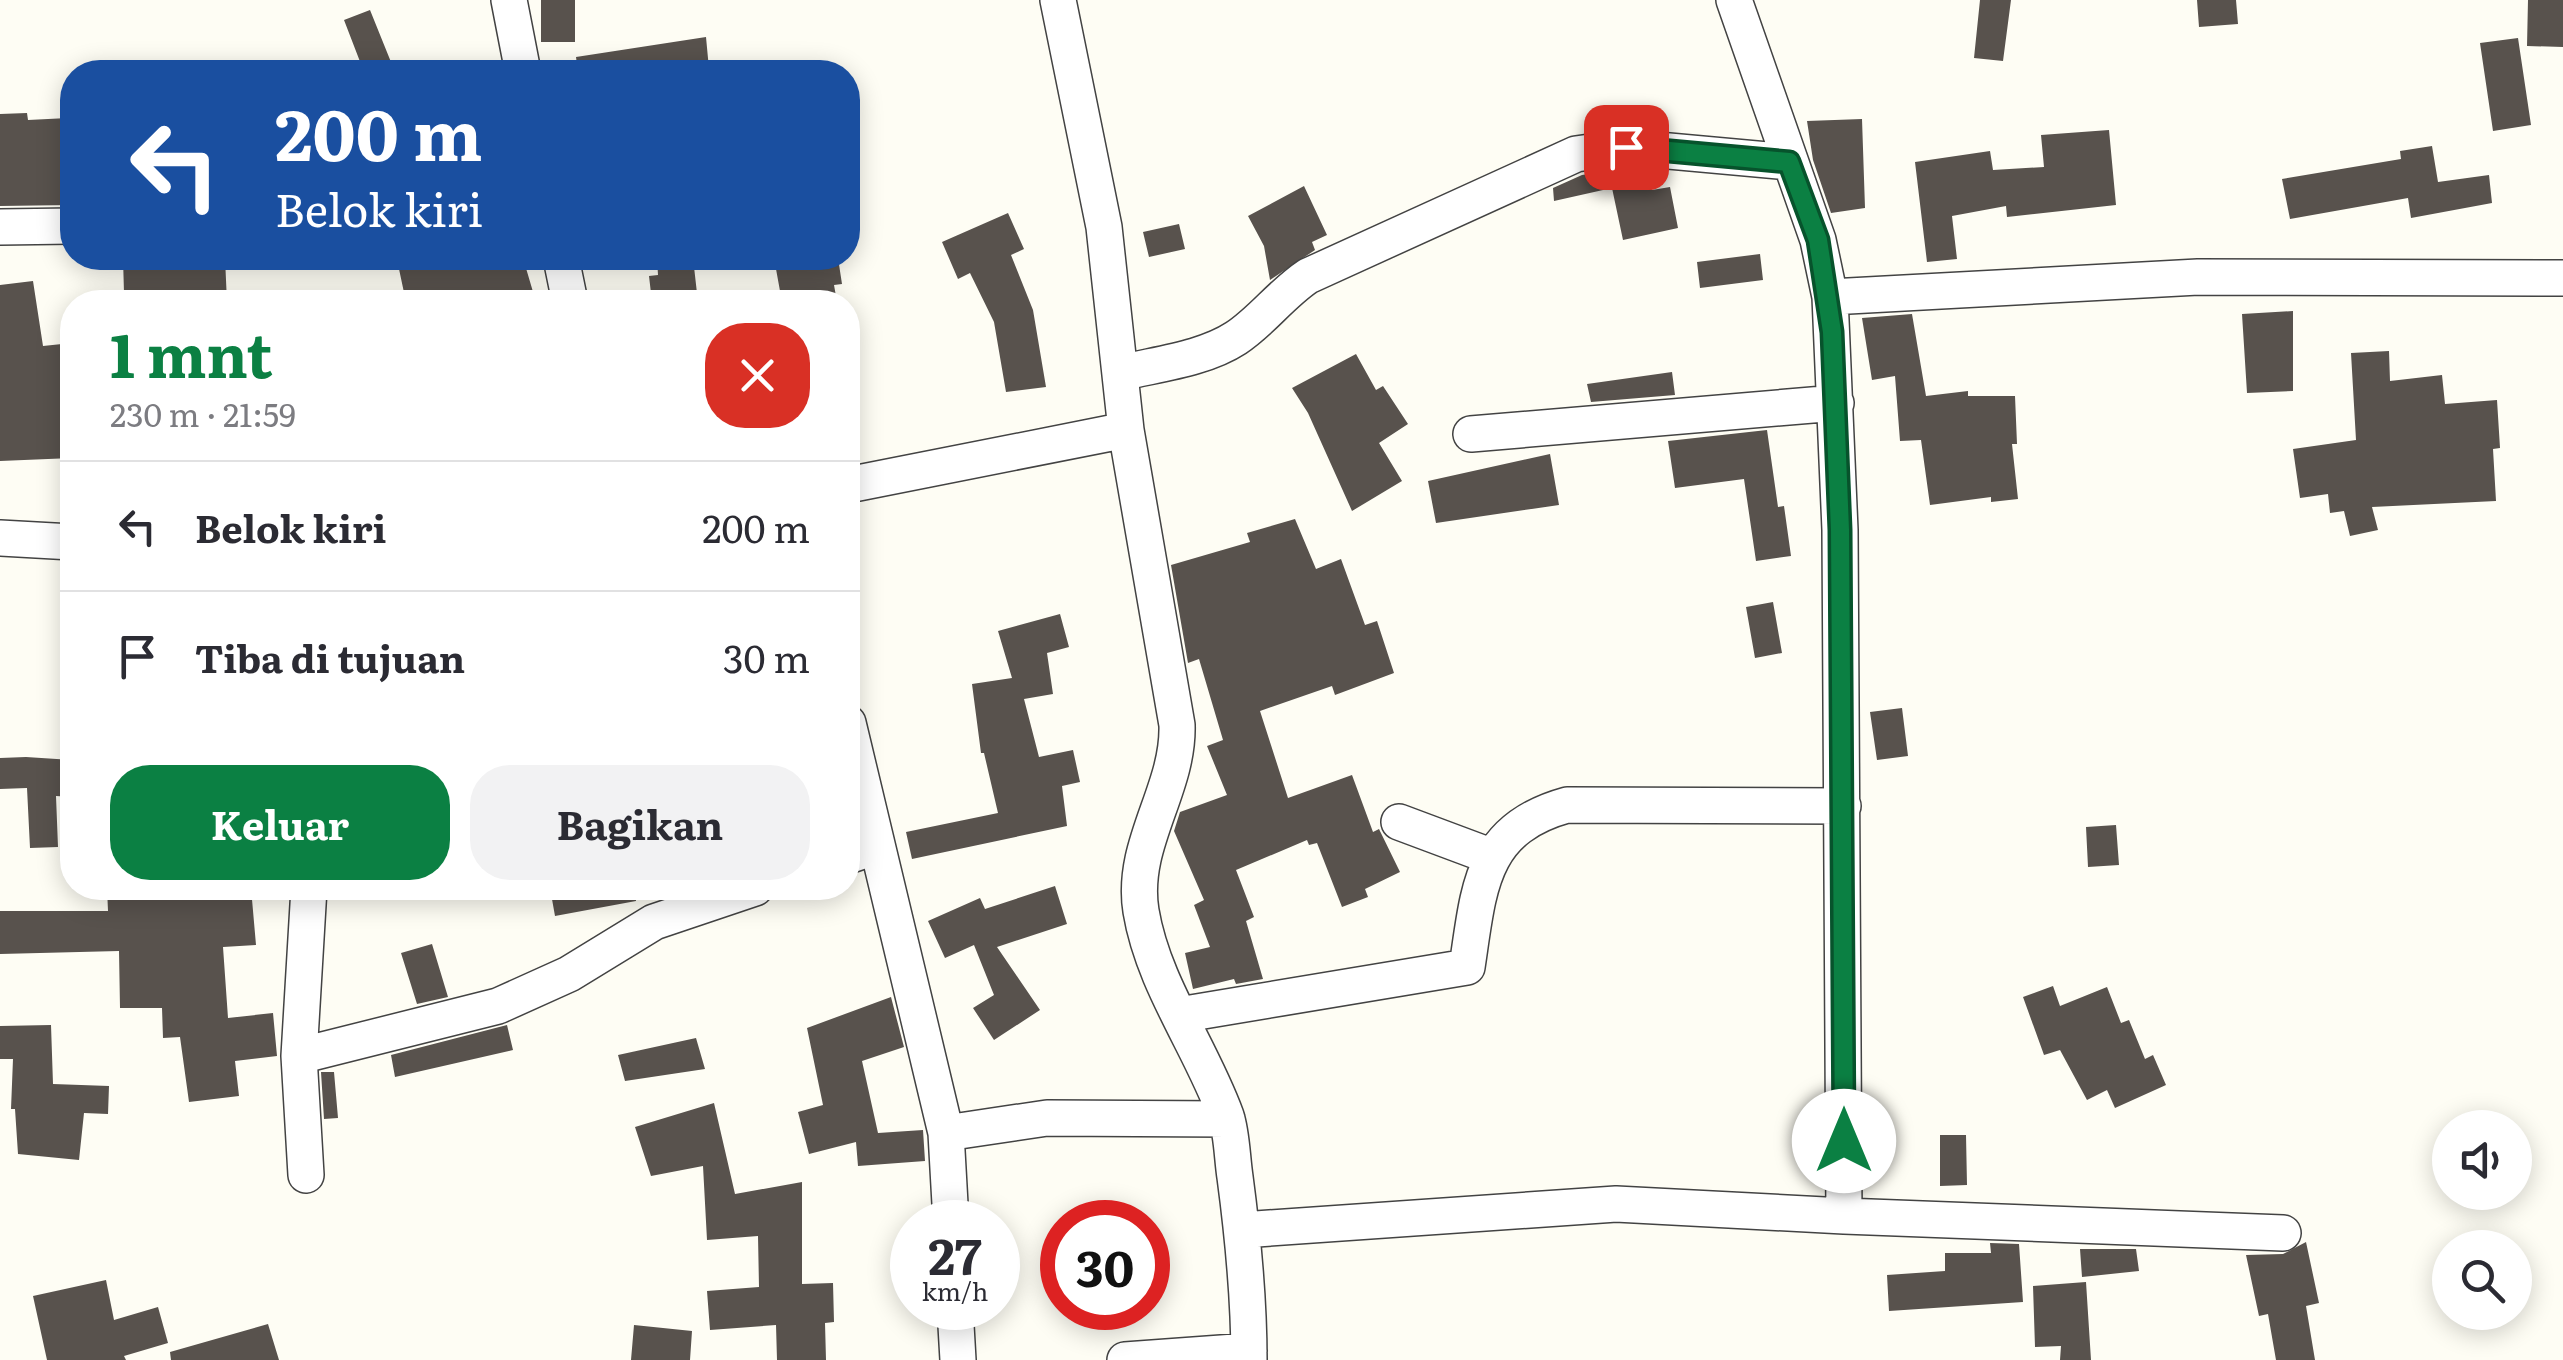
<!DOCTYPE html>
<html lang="id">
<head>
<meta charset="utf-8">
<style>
  body { margin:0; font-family:Literata,serif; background:#f2f2f3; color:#2b2b33; height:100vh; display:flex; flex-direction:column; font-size:38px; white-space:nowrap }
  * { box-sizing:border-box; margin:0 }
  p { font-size:32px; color:#7c7c81 }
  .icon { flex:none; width:55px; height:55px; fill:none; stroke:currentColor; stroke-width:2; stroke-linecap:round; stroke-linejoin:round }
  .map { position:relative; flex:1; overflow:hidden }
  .side { position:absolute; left:60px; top:290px; width:800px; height:610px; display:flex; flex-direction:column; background:#fff; border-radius:40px; box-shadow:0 5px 25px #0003 }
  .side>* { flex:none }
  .guide { position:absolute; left:60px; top:60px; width:800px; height:210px; border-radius:40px; box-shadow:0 5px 25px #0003; background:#1a4fa0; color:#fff; overflow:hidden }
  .tools { position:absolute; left:2432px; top:1110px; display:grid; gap:20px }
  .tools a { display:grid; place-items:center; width:100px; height:100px; border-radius:50%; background:#fff; box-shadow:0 5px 25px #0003; font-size:50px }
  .speed { position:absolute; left:890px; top:1200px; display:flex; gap:20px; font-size:50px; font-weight:700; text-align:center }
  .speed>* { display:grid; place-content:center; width:130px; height:130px; border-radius:50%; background:#fff; box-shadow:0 5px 25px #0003; line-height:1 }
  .speed small { font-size:25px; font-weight:400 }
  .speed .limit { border:15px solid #d22; background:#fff; color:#111 }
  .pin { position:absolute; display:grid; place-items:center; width:85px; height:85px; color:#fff; margin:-42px; border-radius:20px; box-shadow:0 5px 15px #0006 }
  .me { position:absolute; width:110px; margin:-55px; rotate:0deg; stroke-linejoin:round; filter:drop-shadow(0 0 8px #0008) }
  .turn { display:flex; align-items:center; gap:35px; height:210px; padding:0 50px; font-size:45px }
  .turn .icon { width:130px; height:130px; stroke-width:2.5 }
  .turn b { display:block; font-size:70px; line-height:85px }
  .round { display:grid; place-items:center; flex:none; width:105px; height:105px; border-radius:40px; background:#f2f2f3 }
  .head { display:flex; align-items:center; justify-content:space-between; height:170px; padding:0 50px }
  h1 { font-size:60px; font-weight:700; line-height:75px; color:#0b8043 }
  .action { display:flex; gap:20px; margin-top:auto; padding:20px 50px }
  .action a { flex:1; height:115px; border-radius:40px; background:#0b8043; color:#fff; font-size:40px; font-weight:700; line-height:115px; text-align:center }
  .action a+a { background:#f2f2f3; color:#2b2b33 }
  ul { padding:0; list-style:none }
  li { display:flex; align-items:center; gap:30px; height:130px; padding:0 50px; border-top:2px solid #e1e1e2 }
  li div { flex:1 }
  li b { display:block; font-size:38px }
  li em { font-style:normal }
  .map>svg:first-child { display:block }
</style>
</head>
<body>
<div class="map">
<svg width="2563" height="1360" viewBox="0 0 2563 1360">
  <rect width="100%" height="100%" fill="#fefdf4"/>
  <path fill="#58524d" d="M541,0H575V42H541Z
    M1980,0H2011L2003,61L1974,58Z
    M2197,0H2236L2238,24L2199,27Z
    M2528,0H2563V47L2527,46Z
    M370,10L395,72H364L344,20Z
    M706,37L709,69L578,72L576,57Z
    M2518,38L2531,125L2493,131L2480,43Z
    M27,113L28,120L68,118L72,205L0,206V114Z
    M1862,119L1865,208L1831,213L1813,160L1807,121Z
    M2109,130L2116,205L2007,217L2006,206L1952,216L1957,259L1927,262L1915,162L1990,151L1993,170L2044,167L2041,135Z
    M2432,146L2438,182L2489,175L2492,203L2411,218L2408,198L2290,219L2282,179L2401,159L2400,151Z
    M1626,168L1656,171L1657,177L1647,180L1652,190L1670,187L1678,228L1623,240L1612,188L1554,201L1553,188L1582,175Z
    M1304,186L1327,235L1312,242L1315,250L1270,280L1264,246L1248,216Z
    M1008,213L1024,249L1011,255L1033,310L1046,387L1006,392L994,322L970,273L958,279L942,242Z
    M1179,224L1185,249L1149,257L1143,232Z
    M1760,254L1763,280L1700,288L1697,262Z
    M123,258H225L227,302H131L130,293H124Z
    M457,258H523L536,302H406L399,269Z
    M657,258H693L698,302H652L649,276L658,275Z
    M774,258H838L842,284L834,285L837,302H782Z
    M33,281L43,346L62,344L68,398H72V458L0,461V285Z
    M2293,311V391L2247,393L2242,314Z
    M1912,314L1926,396L1968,391V396H2015L2017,444H2012L2018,499L1991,502V497L1930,505L1921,440L1900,441L1895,376L1872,380L1862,318Z
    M2389,351L2390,381L2442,375L2445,404L2497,400L2500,448L2493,449L2496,501L2372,507L2378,530L2350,536L2344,511L2330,513L2328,494L2300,498L2293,449L2356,440L2351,353Z
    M1356,354L1376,390L1383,386L1408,424L1379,443L1402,481L1352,511L1308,413L1292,388Z
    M1672,372L1675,395L1591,402L1587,384Z
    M1767,430L1778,507L1784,506L1791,556L1756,561L1744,479L1675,488L1668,441Z
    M1550,454L1559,505L1436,523L1428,481Z
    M1295,519L1316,569L1341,559L1365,625L1377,621L1394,673L1335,695L1332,686L1260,711L1288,798L1352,775L1373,832L1379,829L1400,872L1365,889L1368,897L1342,907L1317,843L1309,845L1307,840L1236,870L1254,917L1246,921L1263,979L1236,984L1234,979L1193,989L1185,953L1210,947L1194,905L1204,900L1174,831L1180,812L1227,795L1207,746L1223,740L1199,659L1188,663L1171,565L1250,542L1247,533Z
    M1773,602L1782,653L1755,658L1746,607Z
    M1060,614L1069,647L1047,653L1053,694L1024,699L1039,757L1073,750L1080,782L1062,786L1067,826L912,859L906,832L998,813L984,753H981L972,684L1012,678L998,631Z
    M1902,708L1908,756L1877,760L1870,712Z
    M26,757L72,760V797L56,796L58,847L30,848L27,788L0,789V758Z
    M2116,825L2119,865L2088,867L2086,827Z
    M1055,886L1067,924L997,947L1040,1010L994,1040L973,1008L994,995L974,945L945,958L928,921L980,898L985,909Z
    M107,888H251L256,945L223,947L228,1018L273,1013L277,1056L235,1061L239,1096L189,1102L180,1037L163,1038L162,1008H120L119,951L0,954V911H108Z
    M550,888H635L636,901L555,916Z
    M432,944L448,997L417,1004L401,953Z
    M2053,986L2060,1006L2107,987L2121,1023L2129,1020L2145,1059L2153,1055L2166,1085L2115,1108L2107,1090L2087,1100L2060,1050L2044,1055L2023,997Z
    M891,997L904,1047L862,1061L878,1133L923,1130L925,1161L858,1166L856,1142L809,1154L798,1112L823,1105L807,1028Z
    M51,1025L53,1084L109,1086L108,1114L84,1113L79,1160L18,1154L15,1109H11L13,1059H0V1026Z
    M507,1025L513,1050L395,1077L391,1055Z
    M696,1038L705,1069L625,1081L618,1055Z
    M321,1072H334L338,1118L324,1119Z
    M714,1103L735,1194L802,1182V1284L833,1283L834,1322L825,1323L826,1360H777L776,1325L710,1330L707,1291L759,1287L758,1236L707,1240L703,1166L651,1176L635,1127Z
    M1940,1135H1966L1967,1185L1940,1186Z
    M2306,1242L2319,1303L2306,1306L2315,1360H2276L2268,1314L2259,1316L2246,1255L2283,1254Z
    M1990,1243L2019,1244L2023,1302L1889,1311L1887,1275L1945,1271V1253H1991Z
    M2080,1249H2136L2139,1271L2082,1277Z
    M106,1280L114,1320L158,1307L168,1343L124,1356L126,1360H47L33,1296Z
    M2086,1282L2091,1360H2060L2061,1346L2035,1347L2033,1286Z
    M268,1324L279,1360H171L170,1352Z
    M634,1325L692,1331L690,1360H631Z"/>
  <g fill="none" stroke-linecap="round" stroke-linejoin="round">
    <defs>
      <path id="minor" d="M509,0L523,72
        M1058,0L1104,227L1126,430L1177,725C1179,790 1130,844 1141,911C1153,984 1201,1047 1226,1116C1232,1134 1232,1157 1235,1177C1243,1237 1249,1299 1249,1360
        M1734,0L1818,240L1830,297
        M0,227L72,226
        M561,258L570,302
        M1121,373C1157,364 1204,359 1236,338C1262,321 1281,294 1308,276L1576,154L1625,147L1789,162
        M1471,434L1836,403
        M848,485L1126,430
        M0,538L72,542
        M848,723L946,1133L951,1222
        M1399,822L1490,856
        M848,856L877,846
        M309,888L299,1056L498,1006L569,974L654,922L755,888
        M1179,1015L1467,967C1479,888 1480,829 1567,805L1843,806
        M299,1056L306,1175
        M946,1133L1047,1118L1227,1119
        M1844,1216L2283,1233
        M1242,1230L1616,1204L1844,1216L1840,530L1830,297L2198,277L2563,278
        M955,1308L958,1360
        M1125,1360L1249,1351"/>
    </defs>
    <use href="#minor" stroke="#434343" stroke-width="38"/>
    <use href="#minor" stroke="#fff" stroke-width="35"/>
  </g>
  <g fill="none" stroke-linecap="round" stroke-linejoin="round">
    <defs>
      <path id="route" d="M1626,147L1789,162L1818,240L1832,332L1840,530L1844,1141"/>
    </defs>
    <use href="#route" stroke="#07532c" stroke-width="25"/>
    <use href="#route" stroke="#0b8043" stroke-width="18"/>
  </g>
</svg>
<div class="tools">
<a><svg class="icon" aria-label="sound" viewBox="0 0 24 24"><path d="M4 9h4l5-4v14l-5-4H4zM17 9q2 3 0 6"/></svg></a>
<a><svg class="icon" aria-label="search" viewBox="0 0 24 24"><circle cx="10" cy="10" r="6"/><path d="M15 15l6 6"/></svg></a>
</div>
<div class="speed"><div>27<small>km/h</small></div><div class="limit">30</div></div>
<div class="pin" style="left:1626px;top:147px;background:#d93025"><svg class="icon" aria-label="arrive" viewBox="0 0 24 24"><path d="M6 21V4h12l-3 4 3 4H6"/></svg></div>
<svg class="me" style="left:1844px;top:1141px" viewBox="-20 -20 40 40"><circle r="19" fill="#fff"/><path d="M0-13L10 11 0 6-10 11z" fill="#0b8043"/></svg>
<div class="guide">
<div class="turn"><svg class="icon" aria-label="left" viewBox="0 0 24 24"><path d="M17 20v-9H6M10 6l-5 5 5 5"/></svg><div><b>200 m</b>Belok kiri</div></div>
</div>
<section class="side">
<div class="head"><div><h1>1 mnt</h1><p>230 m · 21:59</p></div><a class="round" style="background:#d93025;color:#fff"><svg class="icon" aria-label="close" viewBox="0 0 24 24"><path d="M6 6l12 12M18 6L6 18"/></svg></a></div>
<ul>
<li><svg class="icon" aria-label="left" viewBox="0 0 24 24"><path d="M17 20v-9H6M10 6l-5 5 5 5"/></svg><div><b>Belok kiri</b></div><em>200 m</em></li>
<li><svg class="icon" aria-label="arrive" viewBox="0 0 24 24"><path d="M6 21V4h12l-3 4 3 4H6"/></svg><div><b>Tiba di tujuan</b></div><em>30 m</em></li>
</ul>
<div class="action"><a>Keluar</a><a>Bagikan</a></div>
</section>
</div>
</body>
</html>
